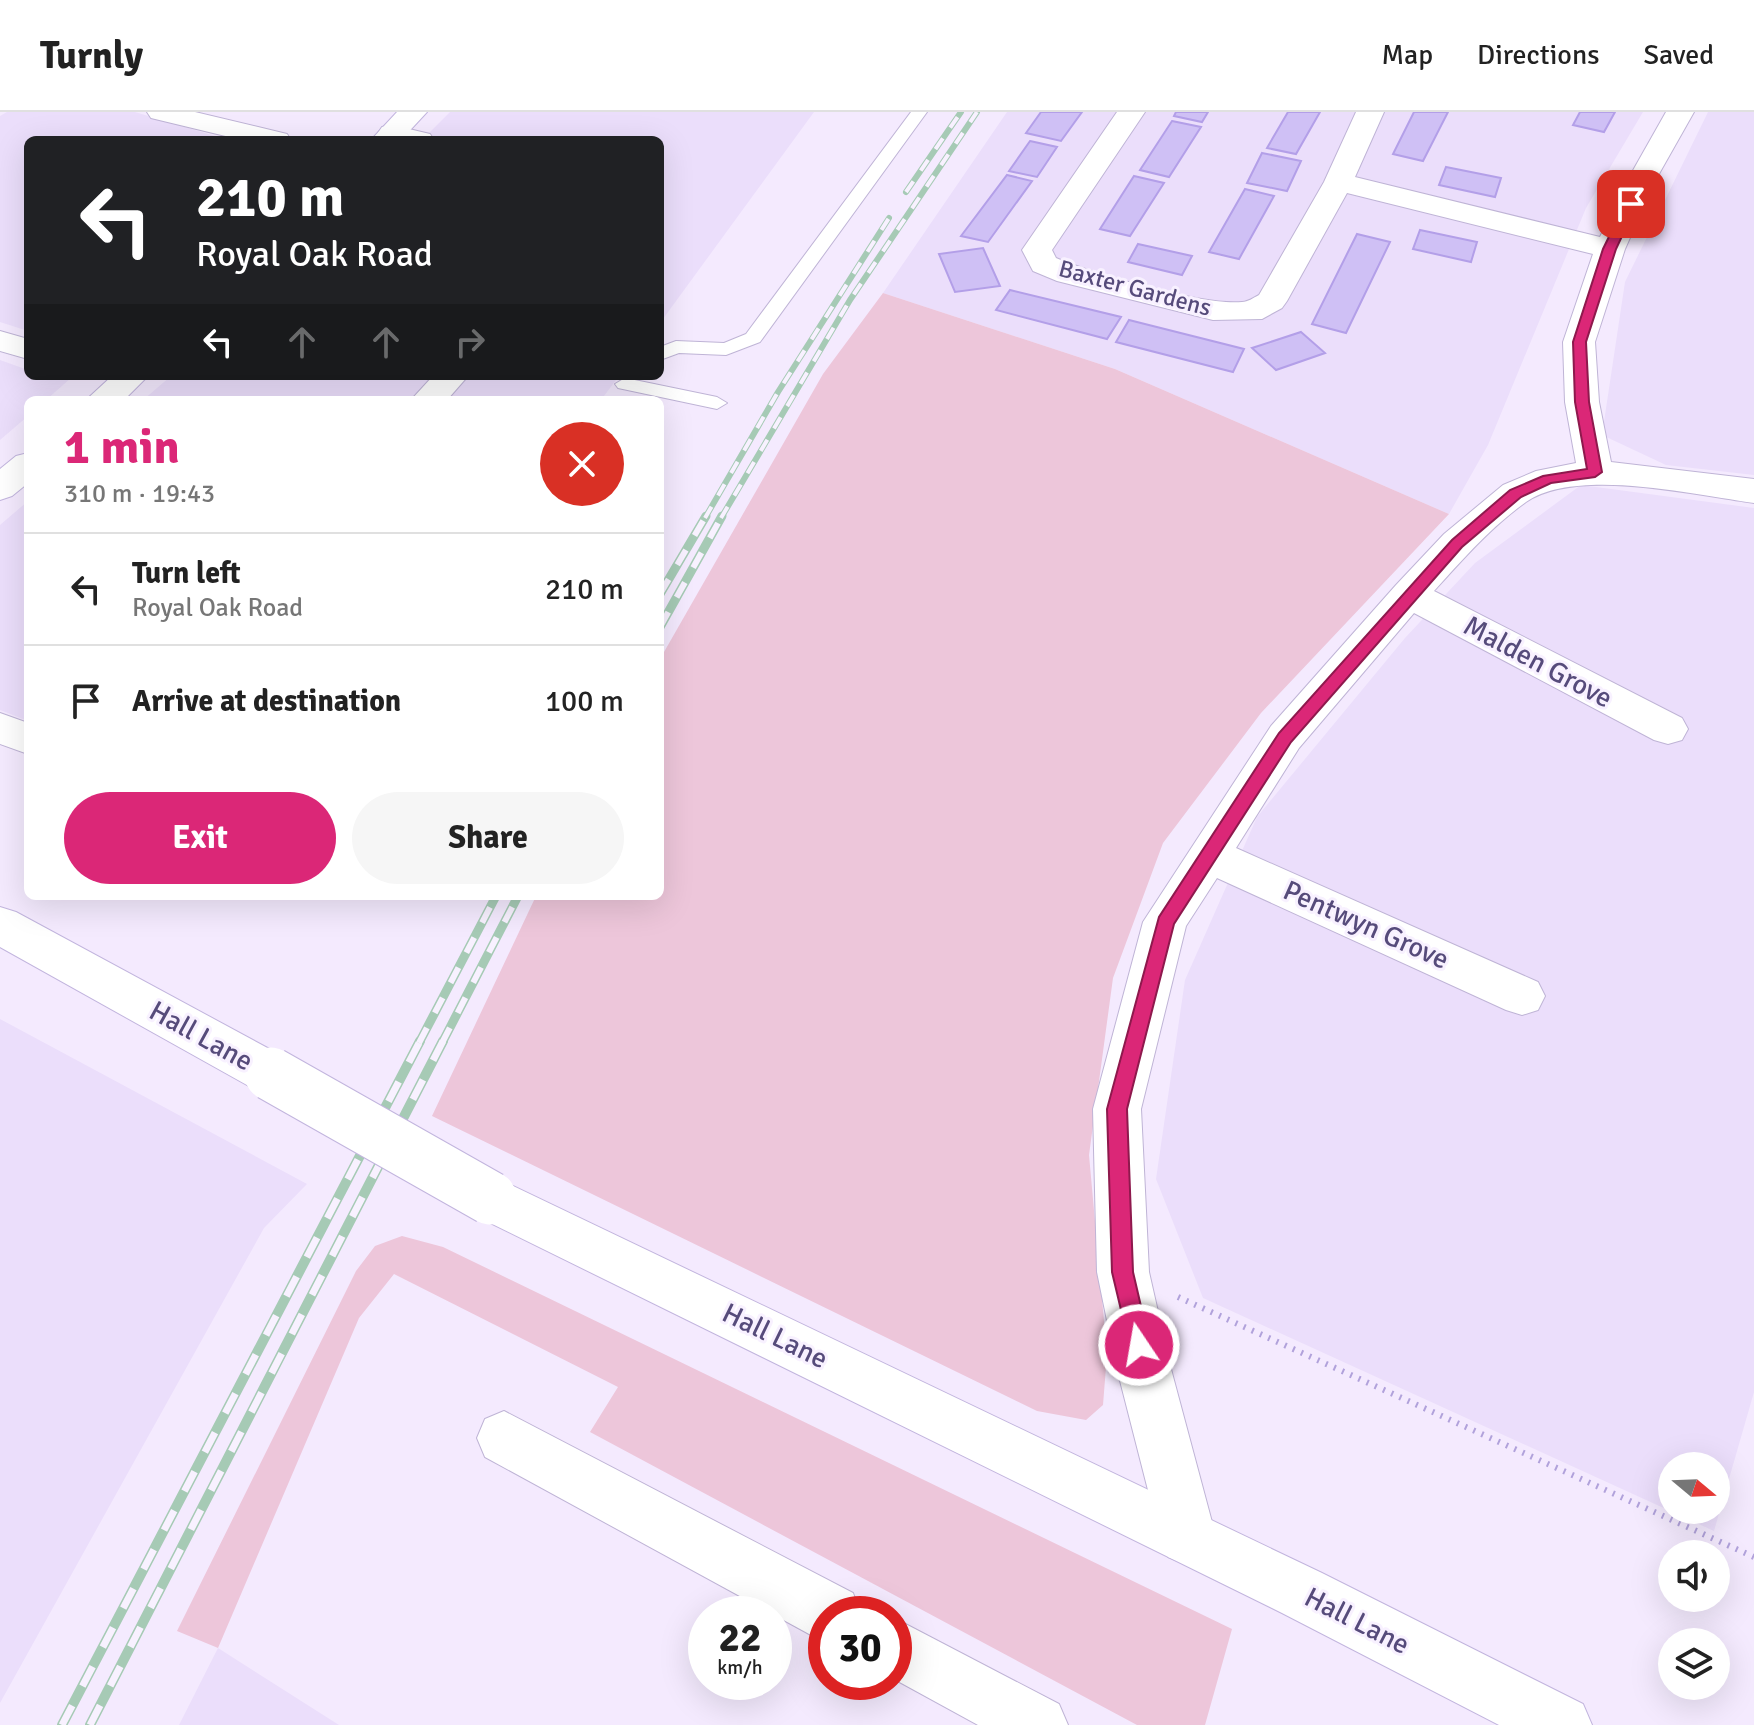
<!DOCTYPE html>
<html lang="en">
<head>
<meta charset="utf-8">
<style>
  body { margin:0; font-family:Signika,sans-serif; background:#f6f6f6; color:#222; height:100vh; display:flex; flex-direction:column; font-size:30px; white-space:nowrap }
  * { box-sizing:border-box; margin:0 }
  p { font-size:26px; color:#767676 }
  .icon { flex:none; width:44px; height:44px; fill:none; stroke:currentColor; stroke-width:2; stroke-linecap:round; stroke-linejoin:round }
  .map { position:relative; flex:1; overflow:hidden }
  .sheet { position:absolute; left:24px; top:284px; width:640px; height:504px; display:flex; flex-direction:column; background:#fff; border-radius:12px; box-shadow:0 8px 32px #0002 }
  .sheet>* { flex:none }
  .hud { position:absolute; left:24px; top:24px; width:640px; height:244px; border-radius:12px; box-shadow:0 8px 32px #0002; background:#202124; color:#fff; overflow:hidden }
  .needle { width:52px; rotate:109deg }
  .fabs { position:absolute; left:1658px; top:1340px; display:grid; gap:16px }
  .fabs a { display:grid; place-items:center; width:72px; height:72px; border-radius:50%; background:#fff; box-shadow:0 8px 32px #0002; font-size:40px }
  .speed { position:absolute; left:688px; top:1484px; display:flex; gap:16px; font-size:40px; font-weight:700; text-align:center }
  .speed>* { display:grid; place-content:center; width:104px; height:104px; border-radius:50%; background:#fff; box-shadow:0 8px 32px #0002; line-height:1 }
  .speed small { font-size:20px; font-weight:400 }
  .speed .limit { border:12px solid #d22; background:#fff; color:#111 }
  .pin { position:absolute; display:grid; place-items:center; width:68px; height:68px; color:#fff; margin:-34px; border-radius:16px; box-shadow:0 4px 12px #0006 }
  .me { position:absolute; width:88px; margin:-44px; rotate:348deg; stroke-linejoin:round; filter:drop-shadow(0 0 6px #0008) }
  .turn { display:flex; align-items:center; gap:28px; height:168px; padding:0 40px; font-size:36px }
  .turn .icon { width:104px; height:104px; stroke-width:2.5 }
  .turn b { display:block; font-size:56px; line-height:68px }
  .lanes { display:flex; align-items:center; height:76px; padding:0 40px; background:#0003; justify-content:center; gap:40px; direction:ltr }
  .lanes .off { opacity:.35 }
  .round { display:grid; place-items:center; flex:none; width:84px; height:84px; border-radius:42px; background:#f6f6f6 }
  .summary { display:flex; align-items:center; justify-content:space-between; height:136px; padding:0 40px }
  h1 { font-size:48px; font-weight:700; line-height:60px; color:#db2777 }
  .action { display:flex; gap:16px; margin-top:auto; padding:16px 40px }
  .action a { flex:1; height:92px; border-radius:48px; background:#db2777; color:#fff; font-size:32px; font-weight:700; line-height:92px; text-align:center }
  .action a+a { background:#f6f6f6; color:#222 }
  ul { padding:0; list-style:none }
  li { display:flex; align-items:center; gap:24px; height:112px; padding:0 40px; border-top:2px solid #e0e0e0 }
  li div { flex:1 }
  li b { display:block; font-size:30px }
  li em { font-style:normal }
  header { display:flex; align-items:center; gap:48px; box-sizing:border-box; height:112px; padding:0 40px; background:#fff; border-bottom:2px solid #e0e0e0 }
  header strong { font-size:38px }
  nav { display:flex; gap:44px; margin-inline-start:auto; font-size:28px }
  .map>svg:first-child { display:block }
</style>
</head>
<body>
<header>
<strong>Turnly</strong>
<nav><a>Map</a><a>Directions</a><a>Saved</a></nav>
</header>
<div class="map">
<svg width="1754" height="1613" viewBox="0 0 1754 1613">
  <rect width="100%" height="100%" fill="#f4eafe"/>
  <path fill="#ebdefb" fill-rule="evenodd" d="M7,0H135L228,28H28V219L0,210V4Z
    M450,0H814L660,211V28H422Z
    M1007,0H1643L1586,96L1488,333L1449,402L1115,257L883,181Z
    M1708,0H1754V363L1666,353L1602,323L1625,170Z
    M0,248L28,258V264L71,266L46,288H28V304L0,328Z
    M171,264H619L601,288H143Z
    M1581,373L1754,396V1280L1714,1419L1203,1186L1156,1067L1185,868L1257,705L1405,526L1475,451ZM1672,1354H1716V1398H1672Z
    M28,389V609L0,598V413Z
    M0,907L307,1072L264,1116L0,1591Z
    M218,1536L339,1613H179Z"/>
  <path fill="#edc6da" d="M883,181L1115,257L1449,402L1261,601L1163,731L1113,866L1089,1043L1107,1242L1103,1293L1086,1308L1037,1299L432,1004L536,784H660V547L823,262Z
    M402,1124L443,1135L1232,1517L1205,1613H1137L590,1320L618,1275L394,1162L359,1206L218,1536L177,1519L356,1159L375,1134Z"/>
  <path fill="#cfc0f5" stroke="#b39fe8" stroke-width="2" d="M1041,0H1082L1061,29L1026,21Z
    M1176,0H1208L1202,10L1174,4Z
    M1288,0H1320L1296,42L1267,36Z
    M1414,0H1448L1423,49L1393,42Z
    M1580,0H1615L1604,20L1573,13Z
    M1172,9L1201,15L1169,65L1140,58Z
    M1030,29L1057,35L1037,65L1009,59Z
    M1262,41L1301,49L1287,79L1247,71Z
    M1446,55L1501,66L1495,85L1439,73Z
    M1007,63L1032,69L988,130L961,124Z
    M1134,64L1164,71L1130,124L1100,117Z
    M1245,77L1274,84L1239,147L1209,140Z
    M1420,118L1477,130L1471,150L1413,137Z
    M1357,122L1390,130L1346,221L1312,212Z
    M1138,132L1192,144L1182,163L1128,150Z
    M983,136L1000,174L955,180L939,142Z
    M1010,178L1121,205L1107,227L996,198Z
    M1129,208L1244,237L1233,260L1116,230Z
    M1301,220L1325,241L1276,258L1252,236Z"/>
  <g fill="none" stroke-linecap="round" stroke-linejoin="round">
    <defs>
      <path id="lane" d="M911,0H927L760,230L726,243L679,241L660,248V235L676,229L724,231L746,222Z
        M625,266L717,285L727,291L717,297L618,276L615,272Z"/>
      <path id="street" d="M147,0H195L287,22L291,28H242L151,6Z
        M1117,0H1145L1052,138L1056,146C1094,162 1204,194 1242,190C1248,190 1253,186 1259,183L1324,70L1356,0H1384L1355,65L1600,125L1627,69L1666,0H1694L1655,69L1625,137L1595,230L1599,290L1611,350L1754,367V391C1694,383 1577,355 1526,390C1492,414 1462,448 1434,479L1682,606L1688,617L1682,628L1668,632L1654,628L1414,501L1299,636L1236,736L1538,870L1545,884L1538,898L1522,903L1506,898L1217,766L1186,814L1141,997L1149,1160L1171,1257L1216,1425L1208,1445L1188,1453L1168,1445L1160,1425L1117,1257L1097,1160L1093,997L1143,810L1271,614L1396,473L1444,422L1503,373L1536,359L1576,351L1565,290L1563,230L1593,142L1347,81L1287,189L1282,196L1262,207L1213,208L1057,169L1033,159L1022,138Z
        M392,13L430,22L434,28L382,27L378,21L382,15Z
        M0,219L28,227V247L0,239Z
        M433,264H468L447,288H411Z
        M0,601L28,611V642L0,632Z
        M504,1299L853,1481L861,1502H826V1529L811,1523L485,1345L477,1326L485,1307Z
        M894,1506L1059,1592L1068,1613H978L894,1567Z"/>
      <path id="secondary" d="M397,0H427L401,28H371Z
        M112,264H148L124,288H86Z
        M28,341V371L12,384L0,388V357L16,344Z
        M0,795L16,800L288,947L295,962L288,977L271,983L254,977L0,835Z
        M490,1063L1322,1461L1583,1592L1592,1613H1499L1282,1501L472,1102L465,1086L472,1070Z"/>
    </defs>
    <use href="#lane" stroke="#bfb4d6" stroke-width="2"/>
    <use href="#street" stroke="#bfb4d6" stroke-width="2"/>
    <use href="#secondary" stroke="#c2b5de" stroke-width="2"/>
    <path stroke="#b1a2db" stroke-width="6" stroke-dasharray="2 7" stroke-linecap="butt" d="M1178,1185L1754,1445"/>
    <use href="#lane" fill="#fff" fill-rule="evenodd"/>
    <use href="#street" fill="#fff" fill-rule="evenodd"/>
    <use href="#secondary" fill="#fff" fill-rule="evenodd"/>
    <defs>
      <path id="rail-far2" d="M906,80L961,0
        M705,406L778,280L889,106
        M721,406L850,188L977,0"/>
      <path id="rail-far1" d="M660,482L706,404
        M660,515L722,404
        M419,931L496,784
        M442,931L518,784"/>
      <path id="rail" d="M62,1613L420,929
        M90,1613L443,929"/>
    </defs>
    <use href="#rail-far2" stroke="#a6cab5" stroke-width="6"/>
    <use href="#rail-far1" stroke="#a6cab5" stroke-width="9"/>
    <use href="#rail" stroke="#a6cab5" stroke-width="10"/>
    <use href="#rail-far2" stroke="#f8f1ff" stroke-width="4" stroke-dasharray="13" stroke-linecap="butt"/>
    <use href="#rail-far1" stroke="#f8f1ff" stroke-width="6" stroke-dasharray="17" stroke-linecap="butt"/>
    <use href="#rail" stroke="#f8f1ff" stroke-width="7" stroke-dasharray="22" stroke-linecap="butt"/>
    <defs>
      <path id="secondary-bridge" d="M271,962L490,1086"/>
    </defs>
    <use href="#secondary-bridge" stroke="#c2b5de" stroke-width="55" stroke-linecap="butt"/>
    <use href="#secondary-bridge" stroke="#fff" stroke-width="53"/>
  </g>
  <path fill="#db2777" stroke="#8e194d" stroke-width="2" d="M1631,88L1637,92L1616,137L1586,230L1589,290L1602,360L1595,365L1551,371L1521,385L1462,435L1291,630L1174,812L1127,997L1133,1160L1150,1233L1147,1240L1139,1243L1131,1240L1112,1160L1107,997L1159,805L1279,621L1452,428L1510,378L1543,364L1587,357L1575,290L1573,230L1603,137L1625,92Z"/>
  <g text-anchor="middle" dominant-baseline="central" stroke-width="6" stroke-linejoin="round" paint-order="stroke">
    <g font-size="24" fill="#564b7b" stroke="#f8f1ff">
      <text transform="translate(1135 176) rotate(15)">Baxter Gardens</text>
    </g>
    <g font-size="28" fill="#564b7b" stroke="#f8f1ff">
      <text transform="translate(1538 550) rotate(28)">Malden Grove</text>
      <text transform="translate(1366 813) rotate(24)">Pentwyn Grove</text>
      <text transform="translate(201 924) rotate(29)">Hall Lane</text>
      <text transform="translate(775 1224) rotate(26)">Hall Lane</text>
      <text transform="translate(1357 1509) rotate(27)">Hall Lane</text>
    </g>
  </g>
</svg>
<div class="fabs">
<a><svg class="needle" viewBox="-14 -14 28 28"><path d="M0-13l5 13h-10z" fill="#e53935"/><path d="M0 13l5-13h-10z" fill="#767676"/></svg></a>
<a><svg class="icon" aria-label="sound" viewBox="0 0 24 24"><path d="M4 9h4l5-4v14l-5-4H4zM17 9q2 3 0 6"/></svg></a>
<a><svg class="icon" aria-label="layers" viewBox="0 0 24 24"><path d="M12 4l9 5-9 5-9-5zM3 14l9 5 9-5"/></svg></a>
</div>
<div class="speed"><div>22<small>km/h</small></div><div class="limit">30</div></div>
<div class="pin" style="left:1631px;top:92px;background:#d93025"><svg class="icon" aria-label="arrive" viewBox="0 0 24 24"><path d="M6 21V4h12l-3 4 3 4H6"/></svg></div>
<svg class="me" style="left:1139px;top:1233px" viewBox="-20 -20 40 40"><circle r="17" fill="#db2777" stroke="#fff" stroke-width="3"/><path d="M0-11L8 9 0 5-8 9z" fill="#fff"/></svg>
<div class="hud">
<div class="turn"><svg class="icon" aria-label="left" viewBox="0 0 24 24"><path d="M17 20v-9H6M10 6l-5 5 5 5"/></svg><div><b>210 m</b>Royal Oak Road</div></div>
<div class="lanes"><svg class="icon" aria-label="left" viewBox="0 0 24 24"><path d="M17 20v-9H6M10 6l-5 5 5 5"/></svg><svg class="icon off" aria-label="ahead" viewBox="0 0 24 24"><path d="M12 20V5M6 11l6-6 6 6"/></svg><svg class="icon off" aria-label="ahead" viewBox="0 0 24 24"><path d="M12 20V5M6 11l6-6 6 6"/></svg><svg class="icon off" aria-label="right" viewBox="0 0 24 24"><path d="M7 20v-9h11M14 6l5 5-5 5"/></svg></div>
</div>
<section class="sheet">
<div class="summary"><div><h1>1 min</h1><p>310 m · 19:43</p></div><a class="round" style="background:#d93025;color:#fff"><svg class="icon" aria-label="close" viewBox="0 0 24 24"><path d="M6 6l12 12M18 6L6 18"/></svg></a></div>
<ul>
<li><svg class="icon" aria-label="left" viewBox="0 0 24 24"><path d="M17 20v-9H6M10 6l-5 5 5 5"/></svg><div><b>Turn left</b><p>Royal Oak Road</p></div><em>210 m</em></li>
<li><svg class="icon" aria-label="arrive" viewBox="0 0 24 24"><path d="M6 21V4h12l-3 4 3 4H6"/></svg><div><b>Arrive at destination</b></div><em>100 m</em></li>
</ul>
<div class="action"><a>Exit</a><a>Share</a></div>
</section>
</div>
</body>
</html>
